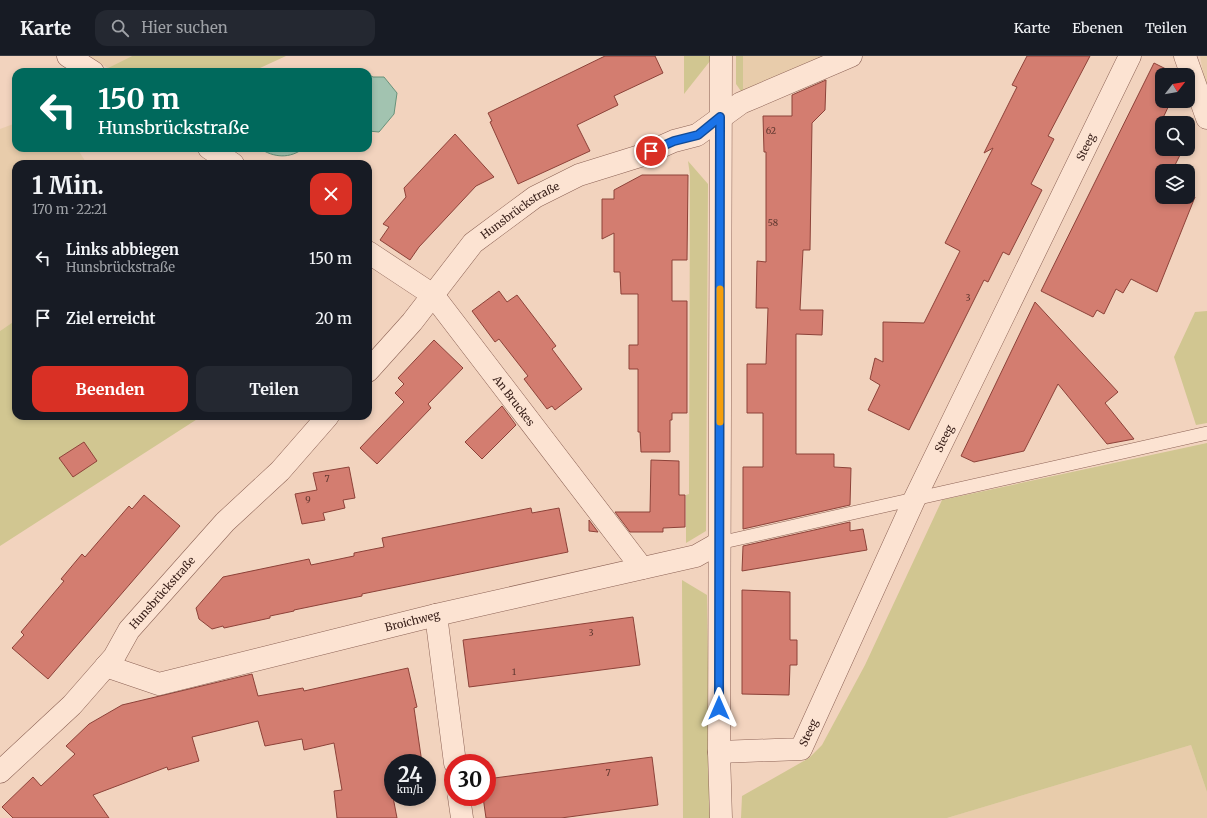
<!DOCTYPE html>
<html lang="de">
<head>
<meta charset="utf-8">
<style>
  body { margin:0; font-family:Merriweather,serif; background:#242831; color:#f1f3f6; height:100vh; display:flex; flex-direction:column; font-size:15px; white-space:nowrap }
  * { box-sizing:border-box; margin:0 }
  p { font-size:13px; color:#9ea1a6 }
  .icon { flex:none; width:22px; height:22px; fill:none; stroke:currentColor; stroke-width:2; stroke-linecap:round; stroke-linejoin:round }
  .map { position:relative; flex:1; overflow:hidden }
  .side { position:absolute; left:12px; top:104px; width:360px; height:260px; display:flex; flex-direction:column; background:#171b24; border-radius:12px; box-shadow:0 2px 6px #0003 }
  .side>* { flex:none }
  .banner { position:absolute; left:12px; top:12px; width:360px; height:84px; border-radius:12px; box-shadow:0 2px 6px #0003; background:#00695c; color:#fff; overflow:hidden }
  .needle { width:26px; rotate:59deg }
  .buttons { position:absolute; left:1155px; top:12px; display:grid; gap:8px }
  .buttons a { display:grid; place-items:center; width:40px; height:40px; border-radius:8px; background:#171b24; box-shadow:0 2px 6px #0003; font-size:20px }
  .speed { position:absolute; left:384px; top:698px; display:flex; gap:8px; font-size:20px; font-weight:700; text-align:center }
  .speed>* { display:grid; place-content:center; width:52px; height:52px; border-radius:50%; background:#171b24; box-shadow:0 2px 6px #0003; line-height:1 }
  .speed small { font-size:10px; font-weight:400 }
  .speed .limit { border:6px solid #d22; background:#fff; color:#111 }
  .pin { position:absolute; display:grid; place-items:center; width:34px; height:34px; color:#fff; margin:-17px; border:2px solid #fff; border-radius:50%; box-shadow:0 1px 4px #0007 }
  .me { position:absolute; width:44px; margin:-22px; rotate:0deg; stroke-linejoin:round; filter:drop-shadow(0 0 3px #0008) }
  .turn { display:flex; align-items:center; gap:14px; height:84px; padding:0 20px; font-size:18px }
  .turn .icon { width:52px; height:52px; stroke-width:2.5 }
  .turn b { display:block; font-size:28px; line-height:34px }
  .round { display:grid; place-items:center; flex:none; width:42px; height:42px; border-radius:12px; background:#242831 }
  .summary { display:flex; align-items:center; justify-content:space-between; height:68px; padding:0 20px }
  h1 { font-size:24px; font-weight:700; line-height:30px }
  .button { display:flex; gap:8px; margin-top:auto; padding:8px 20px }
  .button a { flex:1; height:46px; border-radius:12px; background:#d93025; color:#fff; font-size:16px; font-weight:700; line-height:46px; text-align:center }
  .button a+a { background:#242831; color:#f1f3f6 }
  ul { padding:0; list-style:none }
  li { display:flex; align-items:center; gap:12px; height:60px; padding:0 20px }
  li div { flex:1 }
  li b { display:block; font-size:15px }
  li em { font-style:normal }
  header { display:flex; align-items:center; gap:24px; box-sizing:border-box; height:56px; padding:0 20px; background:#171b24; border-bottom:1px solid #363941 }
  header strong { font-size:19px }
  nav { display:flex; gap:22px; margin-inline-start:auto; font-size:14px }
  .search { width:280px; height:36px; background:#242831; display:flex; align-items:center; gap:10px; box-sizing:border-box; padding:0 14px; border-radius:12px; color:#9ea1a6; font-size:15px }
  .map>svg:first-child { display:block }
</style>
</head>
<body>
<header>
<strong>Karte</strong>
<div class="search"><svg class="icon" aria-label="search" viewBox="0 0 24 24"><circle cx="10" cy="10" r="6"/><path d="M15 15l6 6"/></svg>Hier suchen</div>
<nav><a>Karte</a><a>Ebenen</a><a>Teilen</a></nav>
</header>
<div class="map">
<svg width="1207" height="762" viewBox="0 0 1207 762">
  <rect width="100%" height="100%" fill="#f2d3be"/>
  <path fill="#e8ccab" d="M89,0H132L108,12Z
    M743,0H831L743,38Z
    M1200,0H1207V34L1205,28Z
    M16,67V92H77L87,108H16V264L0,275V73Z
    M1191,689L1207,736V762H947Z"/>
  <path fill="#d1c691" d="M132,0H286L251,16H114L108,12Z
    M684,0H714L684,38Z
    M736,0H743V38L736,28Z
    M688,105L708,128L706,475L686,487V439L689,438L690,119Z
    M1207,255V367L1196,369L1174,301L1195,256Z
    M16,264V360H202L0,490V275Z
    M1207,387V736L1191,689L947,762H741L742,740L809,702L822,689L865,609L942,444Z
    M682,524L707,539L710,762H683Z"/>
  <path fill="#a2c3b0" stroke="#68927b" d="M368,18L373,21H384L397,37L394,58L379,76L368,75Z
    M259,92H304C290,103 274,102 259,92Z"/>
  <path fill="#d37d70" stroke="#8d4239" d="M605,0H655L663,17L614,40L618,49L577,69L590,95L518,128L490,66L492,65L488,57Z
    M1027,0H1090L1048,80L1054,83L1031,128L1042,134L1009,199L1003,196L988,226L984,224L909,374L868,354L880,329L870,323L875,302L883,306V266L924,267L960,195L945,187L993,92L984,97L1017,31L1012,29Z
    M1154,7L1174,17L1175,19H1162V45H1171L1162,64L1167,67H1162V93H1183L1172,115H1162V134L1158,141H1195L1157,236L1131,223L1123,237L1116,233L1104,258L1097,254L1093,261L1041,235Z
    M826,24L825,54L812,67L810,194H803L800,254H823L822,279L796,278V398H834V411L851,412L850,449L743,473V411H763V357H747V308H766L768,252H756L757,205L766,206V96H764L763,60H792V39Z
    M455,78L494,121L476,130L419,191L410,204L380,184L389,171L383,168L406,141L404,132Z
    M642,119H688L687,204H672V245H687V357H672V364H670V396H641L640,376H638V313H629V289H638V238H621L620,216H614V177L602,183V143H614V134Z
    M499,235L507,246L517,239L556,290L552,293L582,333L555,354L552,350L547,353L524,323L528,320L499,283L495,286L472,255Z
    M1035,246L1118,336L1105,347L1134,383L1107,388L1058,328L1024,395L974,406L961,400Z
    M434,284L463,312L428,348L431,352L377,408L360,392L404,346L395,337L404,328L398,322Z
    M502,350L516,369L482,403L465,386Z
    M84,386L97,405L73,421L59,402Z
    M651,404L679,405V439H685V471L663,472V476H630L615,456H650Z
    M349,411L355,442L343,444L345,452L323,457L325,464L302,468L295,438L317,434L313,417Z
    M144,439L180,470L48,623L12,592L24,579L21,576L64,525L61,523L82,498L85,501L129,450L132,453Z
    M531,452L532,457L559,452L568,496L362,538V540L294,554V555L270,560V562L224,572L223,570L212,573L199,563L196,552L223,521L309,503L311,509L354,500V497L384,491L382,482Z
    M589,464L598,476L589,475Z
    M850,466V475L863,473L867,494L742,515L743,490Z
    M742,534L790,536V584H797V609H790L789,639L742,638Z
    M633,561L640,609L469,631L463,584Z
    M408,612L417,651L414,652L422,707H393V741L397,762H337L334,735L342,734L334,687L304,694L302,683L265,690L258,665L192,681L199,705L168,714L167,711L93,739L109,762H13L2,751L33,721L41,730L75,698L66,690L89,668L122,649L252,618L258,640L303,632L304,635Z
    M652,701L658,749L561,762H486L483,741H487V723Z"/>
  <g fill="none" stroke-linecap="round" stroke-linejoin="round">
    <defs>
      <path id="service" d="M719,487L1207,377"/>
      <g id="minor">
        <path d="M68,0L93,16"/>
        <path d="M1185,0L1207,62"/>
        <path d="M209,92L233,108"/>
        <path id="s1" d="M368,196L433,239L642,512"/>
        <path id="s2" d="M368,315L412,266L473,187L535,141L579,119L640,100L674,85L697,79L741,47L851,0"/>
        <path d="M436,559L455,707"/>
        <path id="s3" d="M106,610L159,628L436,559L696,500L719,487"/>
        <path id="s4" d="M719,696L801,693L915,442L1130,0"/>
        <path id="s5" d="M0,716L72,649L114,601L129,574L225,466L280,415L328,360"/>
        <path d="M459,741L462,762"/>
        <path d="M721,762L719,696L721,0"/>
      </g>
    </defs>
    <use href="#service" stroke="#8c6255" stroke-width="14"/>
    <use href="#minor" stroke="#8c6255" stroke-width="23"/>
    <use href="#service" stroke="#fce3d2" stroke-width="13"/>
    <use href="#minor" stroke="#fce3d2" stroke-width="22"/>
  </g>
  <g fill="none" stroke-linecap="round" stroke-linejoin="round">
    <defs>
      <path id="route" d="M651,95L674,85L698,79L720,61L719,652"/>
    </defs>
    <use href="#route" stroke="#114b97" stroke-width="10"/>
    <use href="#route" stroke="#1a73e8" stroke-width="7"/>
    <path stroke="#f59e0b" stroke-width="7" d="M720,366V233"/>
  </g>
  <g text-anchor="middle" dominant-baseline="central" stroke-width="4" stroke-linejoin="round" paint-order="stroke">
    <g font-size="9" fill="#603830">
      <text x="771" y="74">62</text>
      <text x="773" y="166">58</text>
      <text x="968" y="241">3</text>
      <text x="327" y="422">7</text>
      <text x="308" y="443">9</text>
      <text x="591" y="576">3</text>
      <text x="514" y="615">1</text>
      <text x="608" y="716">7</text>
    </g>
    <g font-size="11" fill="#3a211b" stroke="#f8e0ce">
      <text stroke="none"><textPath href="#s4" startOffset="748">Steeg</textPath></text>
      <text stroke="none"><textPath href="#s2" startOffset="223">Hunsbrückstraße</textPath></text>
      <text stroke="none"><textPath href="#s1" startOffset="211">An Bruckes</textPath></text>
      <text stroke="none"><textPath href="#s4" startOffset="424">Steeg</textPath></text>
      <text stroke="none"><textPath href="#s5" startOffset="243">Hunsbrückstraße</textPath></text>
      <text stroke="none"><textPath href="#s3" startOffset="317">Broichweg</textPath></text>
      <text stroke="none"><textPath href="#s4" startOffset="100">Steeg</textPath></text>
    </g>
  </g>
</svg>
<div class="buttons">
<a><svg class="needle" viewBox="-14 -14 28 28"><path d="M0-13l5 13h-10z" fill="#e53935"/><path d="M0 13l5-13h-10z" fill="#9ea1a6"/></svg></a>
<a><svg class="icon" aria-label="search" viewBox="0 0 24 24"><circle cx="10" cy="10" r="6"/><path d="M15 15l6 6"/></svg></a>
<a><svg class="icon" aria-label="layers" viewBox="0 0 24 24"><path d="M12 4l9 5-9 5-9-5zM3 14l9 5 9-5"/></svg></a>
</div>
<div class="speed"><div>24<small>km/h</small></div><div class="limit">30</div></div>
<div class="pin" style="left:651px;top:95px;background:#d93025"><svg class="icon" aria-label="arrive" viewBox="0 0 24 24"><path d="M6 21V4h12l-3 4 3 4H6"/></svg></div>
<svg class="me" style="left:719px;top:652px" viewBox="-20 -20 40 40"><path d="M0-17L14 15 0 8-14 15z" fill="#1a73e8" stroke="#fff" stroke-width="4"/></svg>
<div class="banner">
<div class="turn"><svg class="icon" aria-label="left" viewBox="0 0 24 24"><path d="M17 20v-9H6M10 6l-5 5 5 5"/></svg><div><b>150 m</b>Hunsbrückstraße</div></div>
</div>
<section class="side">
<div class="summary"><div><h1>1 Min.</h1><p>170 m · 22:21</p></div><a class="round" style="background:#d93025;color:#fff"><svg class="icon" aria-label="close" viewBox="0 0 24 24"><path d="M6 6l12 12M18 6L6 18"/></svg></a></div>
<ul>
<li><svg class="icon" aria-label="left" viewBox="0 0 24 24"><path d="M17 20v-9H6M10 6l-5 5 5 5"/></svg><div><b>Links abbiegen</b><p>Hunsbrückstraße</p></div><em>150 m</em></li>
<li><svg class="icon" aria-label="arrive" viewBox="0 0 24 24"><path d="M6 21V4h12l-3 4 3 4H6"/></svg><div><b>Ziel erreicht</b></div><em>20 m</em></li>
</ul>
<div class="button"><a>Beenden</a><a>Teilen</a></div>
</section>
</div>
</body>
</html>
